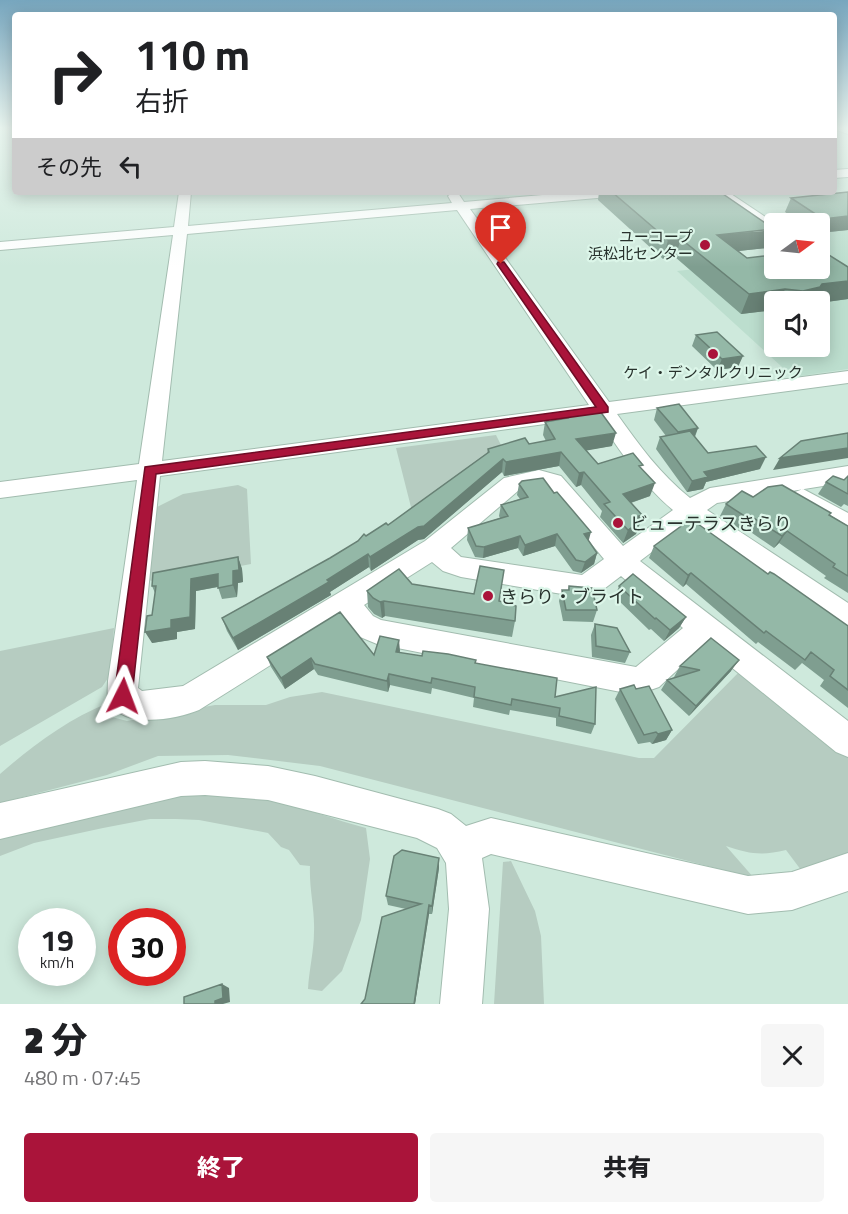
<!DOCTYPE html>
<html lang="ja">
<head>
<meta charset="utf-8">
<style>
  body { margin:0; font-family:"Titillium Web","Noto Sans JP",sans-serif; background:#f6f6f6; color:#202124; height:100vh; display:flex; flex-direction:column; font-size:22px; white-space:nowrap }
  * { box-sizing:border-box; margin:0 }
  p { font-size:20px; color:#757577 }
  .icon { flex:none; width:33px; height:33px; fill:none; stroke:currentColor; stroke-width:2; stroke-linecap:round; stroke-linejoin:round }
  .map { position:relative; height:1004px; overflow:hidden }
  .side { display:flex; flex-direction:column; background:#fff; flex:1 }
  .side>* { flex:none }
  .banner { position:absolute; left:12px; top:12px; width:825px; height:183px; border-radius:6px; box-shadow:0 3px 15px #0003; background:#fff; color:#202124; overflow:hidden }
  .needle { width:39px; rotate:75deg }
  .buttons { position:absolute; left:764px; top:213px; display:grid; gap:12px }
  .buttons a { display:grid; place-items:center; width:66px; height:66px; border-radius:6px; background:#fff; box-shadow:0 3px 15px #0003; font-size:30px }
  .speed { position:absolute; left:18px; top:908px; display:flex; gap:12px; font-size:30px; font-weight:700; text-align:center }
  .speed>* { display:grid; place-content:center; width:78px; height:78px; border-radius:50%; background:#fff; box-shadow:0 3px 15px #0003; line-height:1 }
  .speed small { font-size:15px; font-weight:400 }
  .speed .limit { border:9px solid #d22; background:#fff; color:#111 }
  .pin { position:absolute; display:grid; place-items:center; width:51px; height:51px; color:#fff; margin:-62px -26px; border-radius:50% 50% 50% 0; rotate:-45deg; box-shadow:0 0 6px #0007 }
  .pin .icon { rotate:45deg }
  .me { position:absolute; width:66px; margin:-33px; rotate:3deg; stroke-linejoin:round; filter:drop-shadow(0 0 4px #0008) }
  .turn { display:flex; align-items:center; gap:21px; height:126px; padding:0 24px; font-size:27px }
  .turn .icon { width:78px; height:78px; stroke-width:2.5 }
  .turn b { display:block; font-size:42px; line-height:51px }
  .then { display:flex; align-items:center; height:57px; padding:0 24px; background:#0003; gap:12px; font-size:22px }
  .round { display:grid; place-items:center; flex:none; width:63px; height:63px; border-radius:6px; background:#f6f6f6 }
  .head { display:flex; align-items:center; justify-content:space-between; height:102px; padding:0 24px }
  h1 { font-size:36px; font-weight:800; line-height:45px }
  .button { display:flex; gap:12px; margin-top:auto; padding:12px 24px }
  .button a { flex:1; height:69px; border-radius:6px; background:#aa143a; color:#fff; font-size:24px; font-weight:800; line-height:69px; text-align:center }
  .button a+a { background:#f6f6f6; color:#202124 }
  .map>svg:first-child { display:block }
</style>
</head>
<body>
<div class="map">
<svg width="848" height="1004" viewBox="0 0 848 1004">
  <rect width="100%" height="100%" fill="#cee9dc"/>
  <path fill="#bcdece" fill-rule="evenodd" d="M848,205V273L819,254V224Z
    M774,260V268H819L848,282V369L793,377L677,271ZM774,302H819V346H774Z"/>
  <path fill="#b6ccc1" d="M496,435L502,447L413,515L396,448Z
    M238,485L247,489L251,564L157,582L148,580L157,507L183,494Z
    M114,628L110,675L102,687L0,746V651Z
    M743,668L848,750V857L804,874L786,850C761,856 750,854 726,846L754,878L320,766L228,755L158,756L107,775L0,803V774C32,746 68,719 108,703L112,717L127,721L215,705H266L290,697L322,692L639,758H654Z
    M205,794C228,796 253,796 275,801C306,808 335,820 366,828L370,859L361,920L342,971L322,991L308,989C309,971 314,950 314,932C315,910 309,889 310,866L300,865L289,850L281,847L268,833L199,820L176,819H150L103,828L34,843L0,856V837L149,796Z
    M511,861L535,911L541,936L544,1004H494L503,862Z"/>
  <g fill="none" stroke-linecap="round" stroke-linejoin="round">
    <defs>
      <path id="minor" d="M834,127H848V134L834,129Z
        M848,169V177L834,178V170Z
        M179,192H191L188,226L452,203L448,196L454,192L458,193L464,202L577,192H626L620,196L470,209L609,402L848,371V383L617,414C639,445 660,474 690,498L710,488L848,466V482L717,503L707,510L848,603V630L838,627L690,523L640,561L848,721V757L836,752L704,645L659,687L636,695L377,644L353,634L342,620L199,710C177,719 126,729 111,704C106,697 108,689 108,681L137,480L0,498V482L139,464L173,235L0,250V242L174,227ZM457,210L589,405L162,461L187,234ZM597,417C620,451 641,483 673,510L623,546L561,476L539,470L504,478L425,541L183,686L142,691L138,688L160,476ZM539,486L545,488L604,559L582,575L461,557L451,548L519,490ZM432,562L443,571L461,577L586,598L596,595L621,576L683,628L636,667L381,620L373,616L364,605Z
        M714,192H728L776,224H774V232Z
        M803,489L848,513V534L839,532L795,504L791,498L795,492Z
        M205,761L268,766L315,776L438,809L451,814L466,826L491,818L748,876L792,872L848,853V891L792,910L748,914L491,854L482,858L489,909L482,1004H440L449,909L446,863L437,848L417,838L268,800L205,795L181,796L0,839V803L181,762Z"/>
    </defs>
    <use href="#minor" stroke="#a2bcaf" stroke-width="2"/>
    <use href="#minor" fill="#fff" fill-rule="evenodd"/>
  </g>
  <path fill="#7f9e90" d="M599,192H720L767,248L738,251L747,258L848,299L819,303V302H774V310L741,314L675,257L663,259L598,200Z
    M848,192V230L819,233V224H802L785,212L791,198Z
    M696,335L738,367L717,370L692,346Z
    M657,408L698,428L695,437L708,453L760,469L706,482L703,489L687,492L656,449L660,437L666,436L654,420Z
    M564,412L612,446L586,450L598,464L642,469L650,496L631,503L642,515L636,534L623,543L600,517L602,511L581,485L576,487L559,466L504,476L502,472L424,539L418,540L371,571L369,567L330,592L331,595L238,650L227,631L222,618L330,558L366,536L388,525L487,453L488,449L529,444L546,441L543,435L545,422L563,418Z
    M848,476V506L844,504L841,507L818,494L826,482L844,480Z
    M519,484L588,540L597,553L594,564L581,573L573,571L555,546L523,556L518,548L483,558L475,557L467,540L468,528L500,518L499,516L501,505L520,499L517,495Z
    M753,497L830,515L848,526V593L824,578L826,576L779,543L774,548L742,526L740,529L720,516L726,504Z
    M654,546L768,574L848,626V708L820,686L824,680L802,663L795,670L758,642L756,644L686,584L683,587L649,558Z
    M238,557L242,569L243,582L238,583L237,597L222,599L218,587L196,591L195,629L177,632V639L152,643L155,593L152,586Z
    M412,584L499,601L515,621L512,637L385,616L382,618L374,614L368,607L367,591Z
    M569,586L597,610L593,622L563,621L559,601L562,590H568Z
    M619,586L686,617L679,628L664,641L651,629L649,630L615,597Z
    M595,624L630,652L625,663L592,657L591,635Z
    M400,651L399,653L475,663L555,697L595,724L591,734L556,726V718L510,710L509,715L473,707L474,698L432,688L431,694L390,685L388,692L318,675L314,669L285,689L271,667L267,657L374,655Z
    M680,666L731,671L689,716L661,690L667,680L675,677H674Z
    M620,689L672,730L666,740L652,744L650,742L638,744L615,699Z
    M439,868L432,914H429L415,1004H361L365,999L406,909L388,905L386,896Z"/>
  <path fill="#688175" d="M848,216V230L819,233V228L823,219Z
    M774,230L767,248L711,254L717,235Z
    M681,239L675,257L663,259L668,240Z
    M848,281V299L819,303V302H798L803,291L822,284Z
    M785,289L780,302H774V310L741,314L749,294Z
    M743,356L738,367L717,370L722,359Z
    M698,428L693,440L673,444L678,432Z
    M616,433L612,446L573,453L576,439Z
    M848,448V458L773,470L780,458Z
    M561,452L559,466L504,476L506,462Z
    M766,457L760,469L706,482L703,489L687,492L692,481L704,472Z
    M503,459L502,472L424,539L418,540L371,571L370,557Z
    M584,472L581,485L576,487L579,473Z
    M655,483L650,496L618,507L623,494Z
    M642,515L639,522L641,521L636,534L623,543L628,530L636,517Z
    M749,515L742,526L740,529L746,517Z
    M787,531L779,543L774,548L782,536Z
    M591,532L588,543L584,534Z
    M557,534L555,546L523,556L525,545Z
    M520,536L518,548L483,558L484,547Z
    M597,553L594,564L581,573L585,562Z
    M368,554L369,567L330,592L331,595L238,650L233,638Z
    M238,557L242,569L243,582L238,583L237,597L233,585V571Z
    M691,573L686,584L683,587L688,575Z
    M218,574L222,586L196,591L195,629L177,632V639L152,643L145,632L191,579Z
    M384,601L385,616L382,618L380,602Z
    M686,617L679,628L664,641L670,630Z
    M399,640L400,651L396,663V652Z
    M311,658L314,669L285,689L281,678Z
    M739,660L731,671L689,716L696,706Z
    M389,674L390,685L388,692L387,681Z
    M672,730L666,740L652,744L658,734Z
    M439,858V868L432,914V906Z
    M429,905V914L415,1004H414Z
    M222,984L229,988L230,1002L223,1004H215V1001Z"/>
  <path fill="#94b8a7" stroke="#688175" stroke-width="1.5" d="M612,192H720L774,229L717,235L747,258L774,255V268H819V250H821L848,267V281L822,284L820,287L803,291L785,289L749,294L681,239L668,240Z
    M848,192V216L823,219L791,198Z
    M717,332L743,356L722,359L696,335Z
    M679,404L698,428L678,432L657,408Z
    M597,407L616,433L576,439L598,464L633,453L643,465L639,466L655,483L623,494L642,515L636,517L641,521L628,530L604,504L610,502L584,472L579,473L561,452L506,462L503,459L424,526L418,527L370,557L368,554L327,580L329,582L233,638L222,618L330,558L358,541L364,534L366,536L386,523L388,525L489,452L488,449L525,438L529,444L555,439L545,422L568,418L564,412Z
    M690,431L708,453L756,446L766,457L704,472L708,477L692,481L660,437Z
    M848,433V448L780,458L801,441Z
    M833,476L844,480L848,476V494L826,482Z
    M543,478L554,493L557,492L591,532L584,534L597,553L585,562L576,560L557,534L525,545L520,536L484,547L476,546L468,528L508,516L501,505L528,497L519,484L522,481Z
    M782,485L831,513L829,515L848,526V576L833,567L835,564L787,531L782,536L749,515L746,517L726,504L742,491L753,497L768,487Z
    M691,519L768,574L770,572L774,574L848,626V690L830,676L834,670L811,652L805,660L766,631L764,633L691,573L688,575L654,546Z
    M238,557L239,570L233,571V585L218,588V574L191,579L190,617L171,620V628L145,632L147,616L152,615L156,586H152L153,573Z
    M480,566L504,570L499,601L516,606L515,621L384,601L380,602L373,598L367,591L399,569L412,584L474,594Z
    M633,574L686,617L670,630L656,618L655,619L619,586Z
    M569,586L592,588L597,610H566L562,590H569Z
    M340,612L374,655L380,636L399,640L396,652L422,656L423,651L448,654L476,660L475,663L557,678L555,697L596,687L595,724L559,716L560,708L512,699L511,705L474,697L475,687L432,678L431,683L389,674L387,681L315,664L311,658L281,678L267,657Z
    M595,624L617,628L630,652L596,646Z
    M711,638L739,660L696,706L667,680L700,670L680,666Z
    M634,685L636,689L649,686L672,730L658,734L656,732L644,735L620,689Z
    M402,850L439,858L432,906L429,905L414,1004H361L365,999L382,917L421,904L386,896L394,856Z
    M222,984L223,998L215,1001V1004H184V997Z"/>
  <linearGradient id="sky" x2="0" y2="1"><stop stop-color="#77a6be"/><stop offset="0.48" stop-color="#e9f5ef"/><stop offset="1" stop-color="#e9f5ef" stop-opacity="0"/></linearGradient>
  <rect width="848" height="267" fill="url(#sky)"/>
  <path fill="#aa143a" stroke="#6e0d26" stroke-width="1.5" d="M498,262H504L608,407V412L156,474L132,696L129,702L123,705L117,702L114,696L145,467L596,407L497,264Z"/>
  <g fill="#aa143a" stroke="#dcf6e9" stroke-width="2">
    <circle cx="705" cy="245" r="6"/>
    <circle cx="713" cy="354" r="6"/>
    <circle cx="618" cy="523" r="6"/>
    <circle cx="488" cy="596" r="6"/>
  </g>
  <g text-anchor="middle" dominant-baseline="central" stroke-width="4.5" stroke-linejoin="round" paint-order="stroke">
    <g font-size="15" fill="#28322d" stroke="#dcf6e9" text-anchor="end">
      <text x="693" y="236">ユーコープ<tspan x="693" dy="17">浜松北センター</tspan></text>
      <text x="713" y="372" text-anchor="middle">ケイ・デンタルクリニック</text>
    </g>
    <g font-size="18" fill="#28322d" stroke="#dcf6e9" text-anchor="start">
      <text x="630" y="523">ビューテラスきらり</text>
      <text x="500" y="596">きらり・ブライト</text>
    </g>
  </g>
</svg>
<div class="buttons">
<a><svg class="needle" viewBox="-14 -14 28 28"><path d="M0-13l5 13h-10z" fill="#e53935"/><path d="M0 13l5-13h-10z" fill="#757577"/></svg></a>
<a><svg class="icon" aria-label="sound" viewBox="0 0 24 24"><path d="M4 9h4l5-4v14l-5-4H4zM17 9q2 3 0 6"/></svg></a>
</div>
<div class="speed"><div>19<small>km/h</small></div><div class="limit">30</div></div>
<div class="pin" style="left:501px;top:264px;background:#d93025"><svg class="icon" aria-label="arrive" viewBox="0 0 24 24"><path d="M6 21V4h12l-3 4 3 4H6"/></svg></div>
<svg class="me" style="left:123px;top:696px" viewBox="-20 -20 40 40"><path d="M0-17L14 15 0 8-14 15z" fill="#aa143a" stroke="#fff" stroke-width="4"/></svg>
<div class="banner">
<div class="turn"><svg class="icon" aria-label="right" viewBox="0 0 24 24"><path d="M7 20v-9h11M14 6l5 5-5 5"/></svg><div><b>110 m</b>右折</div></div>
<div class="then">その先<svg class="icon" aria-label="left" viewBox="0 0 24 24"><path d="M17 20v-9H6M10 6l-5 5 5 5"/></svg></div>
</div>
</div>
<section class="side">
<div class="head"><div><h1>2 分</h1><p>480 m · 07:45</p></div><a class="round"><svg class="icon" aria-label="close" viewBox="0 0 24 24"><path d="M6 6l12 12M18 6L6 18"/></svg></a></div>
<div class="button"><a>終了</a><a>共有</a></div>
</section>
</body>
</html>
